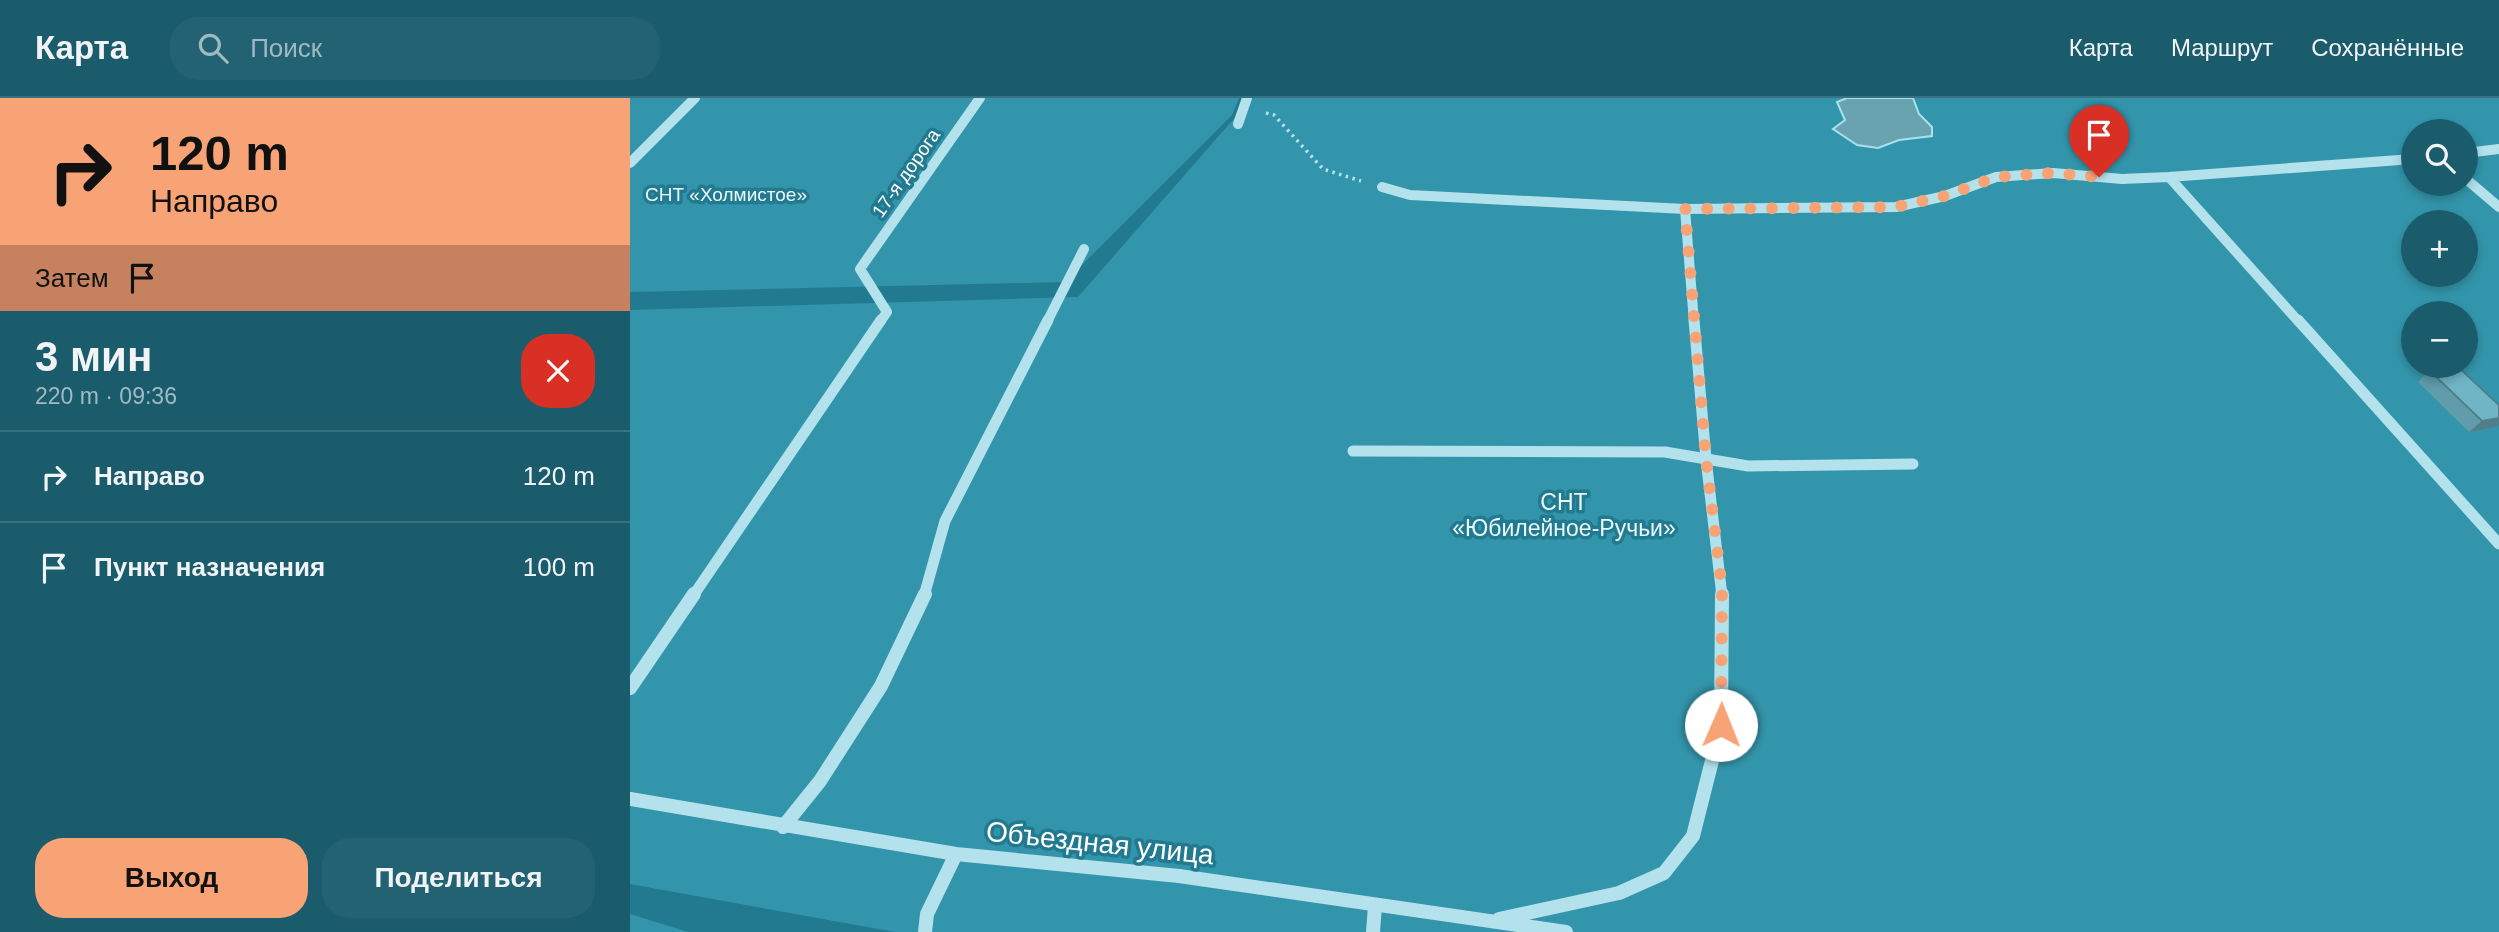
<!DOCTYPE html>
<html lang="ru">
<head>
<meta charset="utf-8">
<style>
  body { margin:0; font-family:Helvetica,sans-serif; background:#236272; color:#f1f3f6; height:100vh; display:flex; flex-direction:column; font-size:26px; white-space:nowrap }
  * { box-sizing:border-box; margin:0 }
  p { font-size:23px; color:#9fbac2 }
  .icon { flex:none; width:38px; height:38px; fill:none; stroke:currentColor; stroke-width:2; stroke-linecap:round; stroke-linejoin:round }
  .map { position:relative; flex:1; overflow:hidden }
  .details { display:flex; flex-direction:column; background:#1a5c6c; width:630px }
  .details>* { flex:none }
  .top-card { background:#f8a376; color:#111; overflow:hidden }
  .buttons { position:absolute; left:1771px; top:21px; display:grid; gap:14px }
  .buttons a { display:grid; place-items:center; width:77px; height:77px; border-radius:50%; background:#1a5c6c; box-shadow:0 4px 10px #0003; font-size:35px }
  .pin { position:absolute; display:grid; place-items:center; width:60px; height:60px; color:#fff; margin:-72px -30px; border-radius:50% 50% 50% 0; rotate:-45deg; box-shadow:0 0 7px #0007 }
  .pin .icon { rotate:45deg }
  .me { position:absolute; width:77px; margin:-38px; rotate:1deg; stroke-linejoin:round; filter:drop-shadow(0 0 5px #0008) }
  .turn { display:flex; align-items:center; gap:24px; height:147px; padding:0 35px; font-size:32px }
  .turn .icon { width:91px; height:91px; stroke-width:2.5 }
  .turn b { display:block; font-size:49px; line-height:60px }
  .then { display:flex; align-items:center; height:66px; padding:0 35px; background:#0003; gap:14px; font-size:26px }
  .round { display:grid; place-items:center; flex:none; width:74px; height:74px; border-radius:28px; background:#236272 }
  .headline { display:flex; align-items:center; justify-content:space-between; height:119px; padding:0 35px }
  h1 { font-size:42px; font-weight:700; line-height:52px }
  .primary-button { display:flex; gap:14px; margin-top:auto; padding:14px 35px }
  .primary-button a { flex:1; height:80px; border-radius:28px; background:#f8a376; color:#111; font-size:28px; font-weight:700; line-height:80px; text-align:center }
  .primary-button a+a { background:#236272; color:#f1f3f6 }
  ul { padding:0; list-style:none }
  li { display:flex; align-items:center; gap:21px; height:91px; padding:0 35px; border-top:2px solid #38717f }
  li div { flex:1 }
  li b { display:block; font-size:26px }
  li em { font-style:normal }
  header { display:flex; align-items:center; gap:42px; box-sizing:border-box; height:98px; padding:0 35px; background:#1a5c6c; border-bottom:2px solid #38717f }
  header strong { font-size:33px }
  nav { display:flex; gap:38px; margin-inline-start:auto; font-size:24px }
  .search { width:490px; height:63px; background:#236272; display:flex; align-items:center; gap:18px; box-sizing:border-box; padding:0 24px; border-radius:28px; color:#9fbac2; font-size:26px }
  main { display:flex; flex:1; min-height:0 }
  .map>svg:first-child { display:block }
</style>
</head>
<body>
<header>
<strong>Карта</strong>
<div class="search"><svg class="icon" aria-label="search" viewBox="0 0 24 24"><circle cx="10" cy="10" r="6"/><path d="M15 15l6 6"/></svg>Поиск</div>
<nav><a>Карта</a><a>Маршрут</a><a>Сохранённые</a></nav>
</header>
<main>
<section class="details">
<div class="top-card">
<div class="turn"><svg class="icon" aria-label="right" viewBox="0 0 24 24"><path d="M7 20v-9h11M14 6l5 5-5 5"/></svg><div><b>120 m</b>Направо</div></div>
<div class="then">Затем<svg class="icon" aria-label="arrive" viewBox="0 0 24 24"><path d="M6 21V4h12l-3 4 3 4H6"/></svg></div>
</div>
<div class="headline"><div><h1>3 мин</h1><p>220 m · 09:36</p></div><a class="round" style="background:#d93025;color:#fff"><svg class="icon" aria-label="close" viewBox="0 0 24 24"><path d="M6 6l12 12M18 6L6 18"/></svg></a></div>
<ul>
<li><svg class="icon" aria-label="right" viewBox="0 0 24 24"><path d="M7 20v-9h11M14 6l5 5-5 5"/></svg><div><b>Направо</b></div><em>120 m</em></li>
<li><svg class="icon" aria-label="arrive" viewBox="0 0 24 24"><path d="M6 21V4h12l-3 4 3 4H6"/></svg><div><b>Пункт назначения</b></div><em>100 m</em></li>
</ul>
<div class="primary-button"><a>Выход</a><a>Поделиться</a></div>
</section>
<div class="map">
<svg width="1869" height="834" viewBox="0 0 1869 834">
  <rect width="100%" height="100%" fill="#227a90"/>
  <path fill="#3395ab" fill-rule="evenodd" d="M0,0H609L602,17L435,184L0,194Z
    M615,0H1869V834H265L0,786V212L448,199L608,16ZM1783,33H1836V86H1783ZM1783,124H1836V177H1783ZM1783,215H1836V268H1783Z
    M0,816L58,834H0Z"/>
  <path fill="#6aa3b0" stroke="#a7e1ed" stroke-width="2" d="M1217,0H1283L1289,16L1302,29V38L1269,42L1248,50L1227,47L1203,31L1215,22L1207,4Z"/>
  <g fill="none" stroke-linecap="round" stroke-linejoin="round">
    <path stroke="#b3e2ec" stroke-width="3.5" stroke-dasharray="2.5 4.5" stroke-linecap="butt" d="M636,15L644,17L693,71L731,83"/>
    <path stroke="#b3e2ec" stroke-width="10" d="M608,26L617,0
      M1836,55L1869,51
      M0,65L65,0
      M1539,79L1669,224
      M1836,81L1869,109
      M752,89L780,97L1055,111L1266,109L1315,98L1366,79L1423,75L1492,81L1539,79L1783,61
      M1055,111L1064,224
      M250,224L257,214L230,171L350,0
      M417,224L454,151"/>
    <path stroke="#b3e2ec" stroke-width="11" d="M1064,222L1076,361L1092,498
      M1668,222L1869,446
      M723,353L1035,354L1118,368L1283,366
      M63,498L251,222
      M294,498L315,423L418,222"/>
    <path stroke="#b3e2ec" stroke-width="14" d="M0,590L64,496
      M0,701L326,756L549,778L936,834
      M153,729L190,683L251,588L295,496
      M869,821L989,795L1034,775L1063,738L1091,627L1092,496
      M295,834L297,816L326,756
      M743,834L745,808"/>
  </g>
  <path fill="#609caa" d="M1799,272L1867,329L1839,334L1788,284Z"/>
  <path fill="#4e7f8b" d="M1869,320V327L1867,329L1839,334L1852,323Z"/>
  <path fill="#70b5c6" stroke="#4e7f8b" stroke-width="2" d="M1822,268H1827L1869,307V320L1852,323L1799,272Z"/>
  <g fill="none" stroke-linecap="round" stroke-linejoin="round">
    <path stroke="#f8a376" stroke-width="12" stroke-dasharray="0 21.6" d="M1091,627L1092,491L1076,361L1055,111L1266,109L1315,98L1366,79L1423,75L1469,79"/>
  </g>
  <g text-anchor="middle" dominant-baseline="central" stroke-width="7" stroke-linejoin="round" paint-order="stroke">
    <g font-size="19" fill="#fff" stroke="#227a90">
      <text transform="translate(276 75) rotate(-55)">17-я дорога</text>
    </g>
    <g font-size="19" fill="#e8f8fb" stroke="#227a90">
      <text x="96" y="96">СНТ «Холмистое»</text>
    </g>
    <g font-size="23" fill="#e8f8fb" stroke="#227a90">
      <text x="934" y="404">СНТ<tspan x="934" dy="26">«Юбилейное-Ручьи»</tspan></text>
    </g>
    <g font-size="28" fill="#fff" stroke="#227a90">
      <text transform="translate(470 745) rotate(6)">Объездная улица</text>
    </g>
  </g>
</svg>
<div class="buttons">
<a><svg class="icon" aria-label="search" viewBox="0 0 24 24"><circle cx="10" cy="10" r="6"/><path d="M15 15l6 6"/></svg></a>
<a>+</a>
<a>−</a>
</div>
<div class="pin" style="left:1469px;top:79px;background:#d93025"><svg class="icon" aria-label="arrive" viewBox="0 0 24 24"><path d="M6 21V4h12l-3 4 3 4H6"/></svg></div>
<svg class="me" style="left:1091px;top:627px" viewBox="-20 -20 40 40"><circle r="19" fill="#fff"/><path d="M0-13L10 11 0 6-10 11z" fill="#f8a376"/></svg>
</div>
</main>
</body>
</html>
